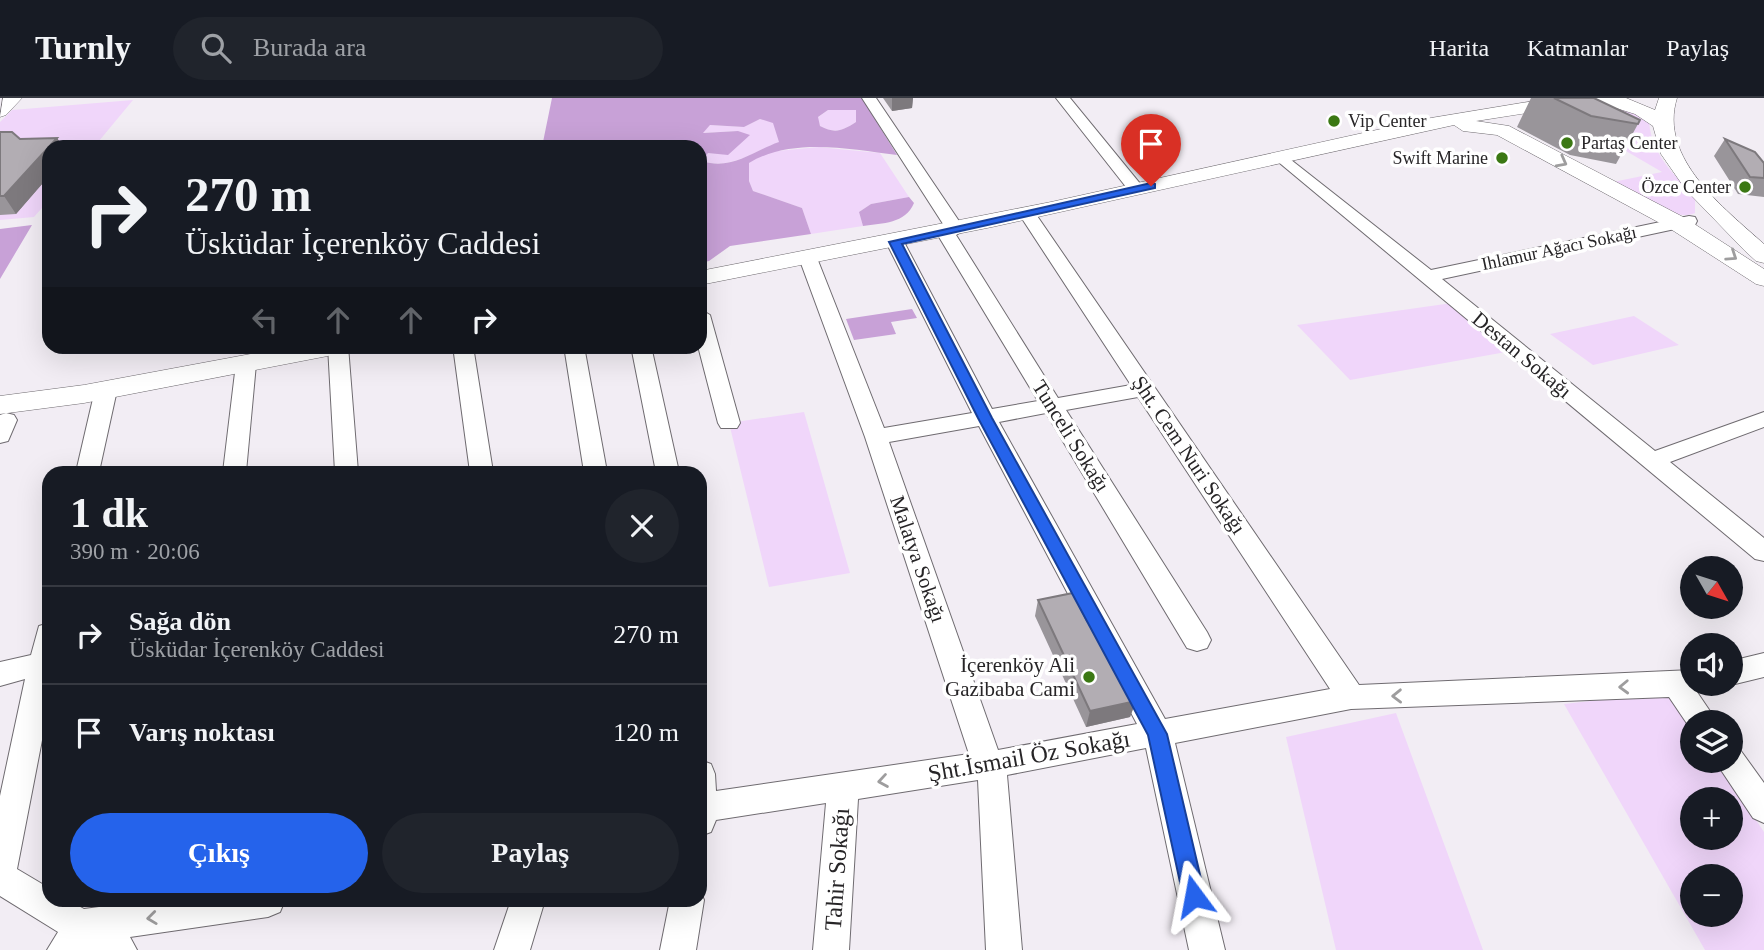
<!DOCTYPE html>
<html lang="tr">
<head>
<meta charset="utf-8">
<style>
  body { margin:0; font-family:"Times New Roman",serif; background:#20242c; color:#f1f3f6; height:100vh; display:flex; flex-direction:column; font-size:26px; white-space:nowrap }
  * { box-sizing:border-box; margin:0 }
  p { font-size:23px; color:#9ea1a6 }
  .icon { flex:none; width:38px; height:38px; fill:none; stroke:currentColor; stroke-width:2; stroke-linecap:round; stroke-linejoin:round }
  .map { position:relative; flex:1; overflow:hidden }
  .details { position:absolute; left:42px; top:368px; width:665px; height:441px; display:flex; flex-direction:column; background:#171b24; border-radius:21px; box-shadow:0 7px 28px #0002 }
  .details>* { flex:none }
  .banner { position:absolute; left:42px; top:42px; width:665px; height:214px; border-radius:21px; box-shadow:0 7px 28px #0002; background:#171b24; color:#f1f3f6; overflow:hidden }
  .needle { width:46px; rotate:129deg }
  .tools { position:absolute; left:1680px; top:458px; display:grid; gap:14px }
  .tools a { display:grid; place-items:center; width:63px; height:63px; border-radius:50%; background:#171b24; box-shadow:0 7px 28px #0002; font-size:35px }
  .pin { position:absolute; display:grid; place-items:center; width:60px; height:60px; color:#fff; margin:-72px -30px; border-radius:50% 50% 50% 0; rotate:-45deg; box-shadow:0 0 7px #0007 }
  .pin .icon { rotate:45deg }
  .me { position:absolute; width:77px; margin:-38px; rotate:347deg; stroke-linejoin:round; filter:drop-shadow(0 0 5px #0008) }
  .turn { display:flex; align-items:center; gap:24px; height:147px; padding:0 28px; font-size:32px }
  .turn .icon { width:91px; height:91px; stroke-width:2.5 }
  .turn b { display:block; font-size:49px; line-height:60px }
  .lanes { display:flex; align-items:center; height:66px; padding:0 28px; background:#0003; justify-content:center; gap:35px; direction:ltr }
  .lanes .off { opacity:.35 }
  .round { display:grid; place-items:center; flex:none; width:74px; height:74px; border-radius:37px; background:#20242c }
  .summary { display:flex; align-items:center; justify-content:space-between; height:119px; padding:0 28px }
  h1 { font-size:42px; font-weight:700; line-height:52px }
  .cta { display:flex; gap:14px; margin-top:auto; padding:14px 28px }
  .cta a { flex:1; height:80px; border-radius:42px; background:#2563eb; color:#fff; font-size:28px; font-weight:700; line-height:80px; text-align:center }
  .cta a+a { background:#20242c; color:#f1f3f6 }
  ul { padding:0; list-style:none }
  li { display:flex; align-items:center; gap:21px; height:98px; padding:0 28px; border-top:2px solid #363941 }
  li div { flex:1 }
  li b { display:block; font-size:26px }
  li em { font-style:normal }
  header { display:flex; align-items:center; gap:42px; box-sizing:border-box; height:98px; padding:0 35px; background:#171b24; border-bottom:2px solid #363941 }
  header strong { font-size:33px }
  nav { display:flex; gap:38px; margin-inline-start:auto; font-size:24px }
  .search { width:490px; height:63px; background:#20242c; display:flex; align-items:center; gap:18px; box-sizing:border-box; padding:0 24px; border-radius:38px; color:#9ea1a6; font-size:26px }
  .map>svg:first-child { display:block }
</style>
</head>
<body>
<header>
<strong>Turnly</strong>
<div class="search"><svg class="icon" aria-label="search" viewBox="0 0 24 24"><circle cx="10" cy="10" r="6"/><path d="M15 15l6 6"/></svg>Burada ara</div>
<nav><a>Harita</a><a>Katmanlar</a><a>Paylaş</a></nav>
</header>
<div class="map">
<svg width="1764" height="852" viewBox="0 0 1764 852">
  <rect width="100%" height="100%" fill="#f2edf4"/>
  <path fill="#f0d6fa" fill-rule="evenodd" d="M133,2L94,49H49V102L34,119L0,122V24L12,12Z
    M1615,8L1635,12L1649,24C1652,57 1673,75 1695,99V115C1673,125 1628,96 1608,85L1662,74L1566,18Z
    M828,12H856V24C842,33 835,36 820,28L817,20Z
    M760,21L774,24L780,44C753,53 731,73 701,63L708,55L749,38L738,33L702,35L710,27L744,29Z
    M818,49L880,55L909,99L871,106L859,114L863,128L811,136L802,110L753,93L749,83V64L767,54Z
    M1452,205L1506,254L1350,282L1297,227Z
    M1634,218L1679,247L1593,267L1550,236Z
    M804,314L850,475L769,489L729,325Z
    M1671,594L1692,627V663H1717L1764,734V852H1705L1564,606ZM1692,702H1731V740H1692ZM1692,779H1731V817H1692Z
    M1396,615L1483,852H1336L1286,639Z"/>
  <path fill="#c8a1d7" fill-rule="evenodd" d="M552,0H862L897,57C849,51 792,39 749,65V83L753,93L802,110L811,136L730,148L709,163L700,165V49H539L543,44ZM828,12H856V24C842,33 835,36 820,28L818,19ZM760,21L773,25L779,44C753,53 731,73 702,63L708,55L728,57L750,37L738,33L703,35L710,27L744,29Z
    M909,99L914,105C905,126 883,125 863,128L859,114L871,106Z
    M32,127L0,181V131Z
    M912,211L917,220L891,224L896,236L854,242L846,221Z"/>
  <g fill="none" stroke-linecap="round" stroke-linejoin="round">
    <defs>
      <path id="minor" d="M862,0H876L965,132L956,137L1058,300L1131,287L1019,116L1027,111L1033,112L1359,587L1692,572V586H1705L1697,594L1718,625H1692V633L1669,599L1351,611L1175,645L1225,852H1189L1146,650L1007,677L1022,852H986L978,682L858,701L849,852H813L826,705L716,722L711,734L700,738V662L711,666L715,676L716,693L969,656L865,339L799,160L808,155L817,160L884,330L972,315L886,144L895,139L904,144L992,311L1038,303L936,134L945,129ZM1138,299L1330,591L1165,621L999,324L1046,315L1187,550L1197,553L1207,550L1211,542L1207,534L1066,312ZM979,328L1137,626L998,652L889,344Z
        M1056,0H1070L1142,88V94H1130Z
        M1281,54L1431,172L1689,118L1695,119L1697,123L1695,127L1689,128L1442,181L1655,353L1764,314V329L1670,364L1764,440V463L1755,461L1276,62L1273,59Z
        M700,211L710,217L740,325L737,330H721L718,325L698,248Z
        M328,248H348L358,374H335Z
        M453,248H473L493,374H470Z
        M564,248H584L607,374H584Z
        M631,248H651L679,374H656Z
        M246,260L256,266L246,374H223L236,266Z
        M106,285L117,292L99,374H76L95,292Z
        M6,315L14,317L17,322L8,343L0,345V317Z
        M49,525V606L17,771L49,790V802H68L84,811L151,802H285L280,814L268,819L130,839L137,852H47L58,834L0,798V698L25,581L0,588V564L31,557L39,528Z
        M1764,555V579L1731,587L1730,586L1731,563Z
        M1731,650L1741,653L1764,685V725L1753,720L1715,663H1731Z
        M700,793L704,802L696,852H660L670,802H700Z
        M511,802H545L530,852H494Z"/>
      <path id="major" d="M3,0H22L6,17L0,19Z
        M1552,0H1626L1655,12L1659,0H1677C1658,60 1724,110 1764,146V165L1756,163L1744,152L1686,92L1661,56L1653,28L1635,16L1597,4L1476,23L1509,28L1685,120L1764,171V188L1756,186L1669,130L1497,37L1463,33L1454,27L992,129L700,187V173L1051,104L1431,20Z
        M294,248H351L347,253L338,256L84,305L0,316V298L84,287Z"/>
    </defs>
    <use href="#minor" stroke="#6f6b70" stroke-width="2"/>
    <use href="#major" stroke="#6f6b70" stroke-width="1"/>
    <use href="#minor" fill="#fff" fill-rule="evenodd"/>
    <use href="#major" fill="#fff" fill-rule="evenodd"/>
  </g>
  <path fill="#99959a" d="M883,0H913L912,10L892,13Z
    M1531,0H1594L1638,26L1616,66L1570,57L1517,29Z
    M0,34L20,41L57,40L63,49H49V78L16,116L0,117Z
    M1725,41L1764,65V99L1738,96L1714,58Z
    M1038,502L1087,523L1136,603L1130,619L1086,629L1035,518Z"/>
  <path fill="#7d797d" d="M892,0H913L912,10L892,13Z
    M57,40L63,49H49V78L16,116L4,98Z
    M1136,603L1130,619L1086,629L1090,613Z"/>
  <path fill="#b2adb3" stroke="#7d797d" stroke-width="2" d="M1554,0H1594L1640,22L1638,26L1591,18Z
    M0,34H12L20,41L57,40L4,98H0Z
    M1725,41L1755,54L1764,65V80L1750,79Z
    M1073,495L1087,523L1092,522L1136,603L1090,613L1038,502Z"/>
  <defs><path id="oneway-chevron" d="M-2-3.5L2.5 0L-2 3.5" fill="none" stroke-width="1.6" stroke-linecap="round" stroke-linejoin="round" transform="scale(1.75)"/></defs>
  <g stroke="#9e9d9e">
    <use href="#oneway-chevron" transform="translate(1562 64) rotate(28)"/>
    <use href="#oneway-chevron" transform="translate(1732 158) rotate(34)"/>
    <use href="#oneway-chevron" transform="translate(1624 589) rotate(178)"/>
    <use href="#oneway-chevron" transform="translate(1397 598) rotate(179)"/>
    <use href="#oneway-chevron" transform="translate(883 683) rotate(171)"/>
    <use href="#oneway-chevron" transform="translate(152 820) rotate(173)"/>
  </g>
  <path fill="#2563eb" stroke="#184099" stroke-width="2" d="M1151,85L1155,86V90L902,146L992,320L1167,636L1205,798L1202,806L1194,809L1187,806L1183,798L1148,637L978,320L889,144Z"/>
  <g fill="#3b7813" stroke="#fff" stroke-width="2.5">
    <circle cx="1334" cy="23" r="7"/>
    <circle cx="1567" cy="45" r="7"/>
    <circle cx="1502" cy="60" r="7"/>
    <circle cx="1745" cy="89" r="7"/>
    <circle cx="1089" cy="579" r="7"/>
  </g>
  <g text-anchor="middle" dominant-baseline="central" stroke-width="7" stroke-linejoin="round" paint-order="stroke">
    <g font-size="18" fill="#272527" stroke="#fff" text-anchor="start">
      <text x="1348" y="23">Vip Center</text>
      <text x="1581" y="45">Partaş Center</text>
      <text x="1488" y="60" text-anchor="end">Swift Marine</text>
      <text x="1731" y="89" text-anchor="end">Özce Center</text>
    </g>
    <g font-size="18" fill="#272527" stroke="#fff">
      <text transform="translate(1559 150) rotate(-12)">Ihlamur Ağacı Sokağı</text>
    </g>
    <g font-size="21" fill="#272527" stroke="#fff">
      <text transform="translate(1522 257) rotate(40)">Destan Sokağı</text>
      <text transform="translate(1071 338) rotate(58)">Tunceli Sokağı</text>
      <text transform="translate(1189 357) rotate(56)">Şht. Cem Nuri Sokağı</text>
      <text transform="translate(918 461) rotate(71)">Malatya Sokağı</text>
    </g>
    <g font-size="21" fill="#272527" stroke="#fff" text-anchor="end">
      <text x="1075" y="567">İçerenköy Ali<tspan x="1075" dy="24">Gazibaba Cami</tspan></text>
    </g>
    <g font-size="24" fill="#272527" stroke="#fff">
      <text transform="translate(1029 658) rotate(-10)">Şht.İsmail Öz Sokağı</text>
      <text transform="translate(837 771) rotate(-86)">Tahir Sokağı</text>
    </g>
  </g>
</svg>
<div class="tools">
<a><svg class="needle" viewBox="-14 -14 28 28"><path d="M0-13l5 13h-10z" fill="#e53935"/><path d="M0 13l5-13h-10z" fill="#9ea1a6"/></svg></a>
<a><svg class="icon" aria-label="sound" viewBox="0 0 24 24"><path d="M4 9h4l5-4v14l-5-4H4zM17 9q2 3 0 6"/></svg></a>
<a><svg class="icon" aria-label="layers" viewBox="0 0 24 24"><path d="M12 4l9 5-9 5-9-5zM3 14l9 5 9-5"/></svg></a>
<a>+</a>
<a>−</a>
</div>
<div class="pin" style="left:1151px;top:88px;background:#d93025"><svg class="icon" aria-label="arrive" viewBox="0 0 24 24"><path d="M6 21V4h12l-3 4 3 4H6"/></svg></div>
<svg class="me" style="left:1194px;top:798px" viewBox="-20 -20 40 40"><path d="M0-17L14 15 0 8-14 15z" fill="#2563eb" stroke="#fff" stroke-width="4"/></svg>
<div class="banner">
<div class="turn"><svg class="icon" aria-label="right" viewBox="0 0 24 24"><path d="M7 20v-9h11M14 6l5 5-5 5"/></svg><div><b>270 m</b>Üsküdar İçerenköy Caddesi</div></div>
<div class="lanes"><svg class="icon off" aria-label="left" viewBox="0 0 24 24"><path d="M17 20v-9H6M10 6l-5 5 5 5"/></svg><svg class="icon off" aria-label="ahead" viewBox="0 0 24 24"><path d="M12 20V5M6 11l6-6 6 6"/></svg><svg class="icon off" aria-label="ahead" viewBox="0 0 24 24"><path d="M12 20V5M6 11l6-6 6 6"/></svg><svg class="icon" aria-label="right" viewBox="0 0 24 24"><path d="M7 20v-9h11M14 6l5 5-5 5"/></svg></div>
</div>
<section class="details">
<div class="summary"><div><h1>1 dk</h1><p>390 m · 20:06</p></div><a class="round"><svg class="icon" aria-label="close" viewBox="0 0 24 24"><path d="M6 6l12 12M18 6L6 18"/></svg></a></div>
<ul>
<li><svg class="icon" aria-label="right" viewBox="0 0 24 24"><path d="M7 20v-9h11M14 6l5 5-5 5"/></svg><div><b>Sağa dön</b><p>Üsküdar İçerenköy Caddesi</p></div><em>270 m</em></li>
<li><svg class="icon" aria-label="arrive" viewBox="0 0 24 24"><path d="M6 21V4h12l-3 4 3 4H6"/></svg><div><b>Varış noktası</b></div><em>120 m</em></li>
</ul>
<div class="cta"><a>Çıkış</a><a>Paylaş</a></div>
</section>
</div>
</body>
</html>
